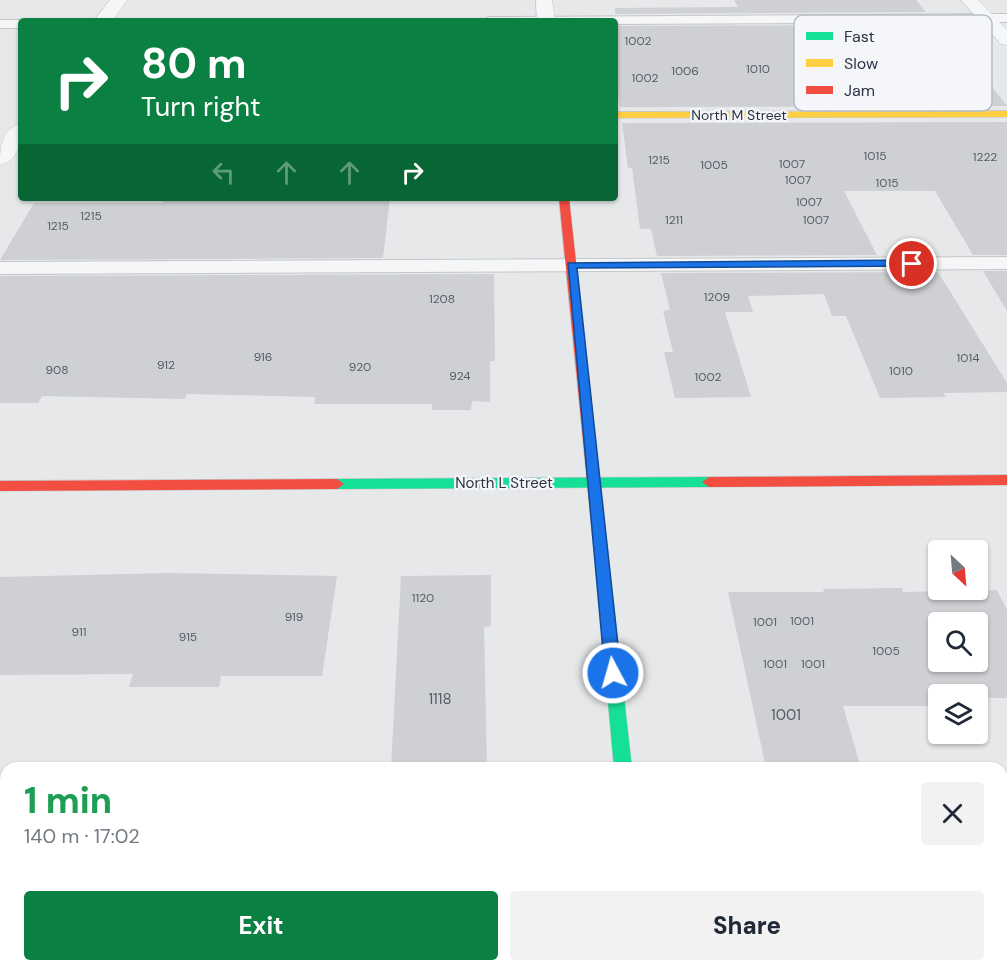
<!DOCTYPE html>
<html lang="en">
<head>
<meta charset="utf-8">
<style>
  body { margin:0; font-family:"DM Sans",sans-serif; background:#f2f2f3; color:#1f2937; height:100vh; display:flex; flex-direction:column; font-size:22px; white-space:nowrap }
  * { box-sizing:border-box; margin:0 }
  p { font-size:20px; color:#747a83 }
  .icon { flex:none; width:33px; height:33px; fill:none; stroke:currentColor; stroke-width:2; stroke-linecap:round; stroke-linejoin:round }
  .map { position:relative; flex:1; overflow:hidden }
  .sheet { position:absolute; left:0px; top:762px; width:1008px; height:210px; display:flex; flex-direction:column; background:#fff; border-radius:18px 18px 0 0; box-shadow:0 2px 4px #0004 }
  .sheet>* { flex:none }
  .top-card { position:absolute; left:18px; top:18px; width:600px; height:183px; border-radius:6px; box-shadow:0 2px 4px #0004; background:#0b8043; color:#fff; overflow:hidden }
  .needle { width:39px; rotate:154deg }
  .tools { position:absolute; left:928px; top:540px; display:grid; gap:12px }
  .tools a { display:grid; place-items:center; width:60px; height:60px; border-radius:6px; background:#fff; box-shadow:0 2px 4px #0004; font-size:30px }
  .pin { position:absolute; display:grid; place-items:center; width:51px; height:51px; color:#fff; margin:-26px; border:3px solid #fff; border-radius:50%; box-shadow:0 2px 6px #0007 }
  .me { position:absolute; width:66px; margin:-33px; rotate:354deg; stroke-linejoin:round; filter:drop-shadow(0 0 4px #0008) }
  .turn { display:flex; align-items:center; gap:21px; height:126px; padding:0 24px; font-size:27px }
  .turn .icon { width:78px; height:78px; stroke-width:2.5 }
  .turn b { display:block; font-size:42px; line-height:51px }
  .lanes { display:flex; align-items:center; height:57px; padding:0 24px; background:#0003; justify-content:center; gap:30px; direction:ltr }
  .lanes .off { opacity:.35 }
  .round { display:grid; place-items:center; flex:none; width:63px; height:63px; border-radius:6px; background:#f2f2f3 }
  .summary { display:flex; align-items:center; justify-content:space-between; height:102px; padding:0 24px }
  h1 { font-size:36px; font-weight:800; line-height:45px; color:#1e9e55 }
  .cta { display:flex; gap:12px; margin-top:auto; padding:12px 24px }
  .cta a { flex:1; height:69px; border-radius:6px; background:#0b8043; color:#fff; font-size:24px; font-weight:800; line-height:69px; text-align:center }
  .cta a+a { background:#f2f2f3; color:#1f2937 }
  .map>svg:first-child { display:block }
</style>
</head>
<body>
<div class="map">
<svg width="1007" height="972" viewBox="0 0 1007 972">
  <rect width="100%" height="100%" fill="#e6e8ea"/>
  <path fill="#ced0d3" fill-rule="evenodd" d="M734,0H916L926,12L615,14V8L738,7Z
    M937,25L961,53H966L1007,106L620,107L615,74V26Z
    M1007,122V255H973L935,191H844L877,255L657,256L651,229H640L632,168H628L622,123Z
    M165,198H390L383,258L0,260L34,203H162Z
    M983,271H1007V311Z
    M938,272L1007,383V392L943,393L946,397L880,398L846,316H832L824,294L748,296L753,312H725L751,397L675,398L664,352H673L663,311L670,310L661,273Z
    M494,274L495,361H490V402L472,401L471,410H432V404H314L315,397L187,394L185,399L42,396L38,403H0V276Z
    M170,573L337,576L322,676H221L219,687H129L133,674L0,675V577Z
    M491,575V626L484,627L487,768H391L401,576Z
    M902,588L903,592L997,590L1007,610V698H978V694H939V706H843L861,768H766L728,592H824L823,589ZM939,622H978V662H939Z"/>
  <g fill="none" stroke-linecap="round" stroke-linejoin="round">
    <defs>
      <path id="lane" d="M1007,14V22L615,24V21H483L489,17Z
        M0,20H21L24,21H21V28H0Z
        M1007,257V269L0,274V262Z
        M1002,877H1007V911H1002Z
        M0,884H6V918H0Z"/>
      <path id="street" d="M110,0H127L112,21H94Z
        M536,0H552L555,21H537Z
        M961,0H978L1007,30V45L1001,44Z
        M21,124C21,141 20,160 0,165C0,148 1,129 21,124Z
        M618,966H668V972H618Z"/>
      <path id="fast" d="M709,477L716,482L709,487L337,489L330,484L337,479Z
        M604,575L609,577L611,581L632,768H614L597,581L599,577Z"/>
      <path id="slow" d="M1007,111V117L615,118V112Z"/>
      <path id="jam" d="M559,198H569L611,581L609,585L604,587L599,585L597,581Z
        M1007,475V485L709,487L702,482L709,477Z
        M337,479L344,484L337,489L0,491V481Z"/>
    </defs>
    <use href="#lane" stroke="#c4c6c8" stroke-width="2"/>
    <use href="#street" stroke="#c4c6c8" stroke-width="1"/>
    <use href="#fast" stroke="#c4c6c8" stroke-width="1"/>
    <use href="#slow" stroke="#c4c6c8" stroke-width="1"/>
    <use href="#jam" stroke="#c4c6c8" stroke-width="1"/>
    <use href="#lane" fill="#f5f6f7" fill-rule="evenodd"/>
    <use href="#street" fill="#f5f6f7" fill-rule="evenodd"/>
    <use href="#fast" fill="#16e098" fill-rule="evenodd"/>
    <use href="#slow" fill="#ffcf43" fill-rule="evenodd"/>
    <use href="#jam" fill="#f24e42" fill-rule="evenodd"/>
  </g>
  <path fill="#1a73e8" stroke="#114b97" stroke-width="1.5" d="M912,260L917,264L915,266L577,268L621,673L619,678L613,680L607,678L605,673L568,263Z"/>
  <g text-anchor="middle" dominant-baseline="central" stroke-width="4.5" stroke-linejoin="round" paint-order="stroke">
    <g font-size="12" fill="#545c69">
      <text x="638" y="41">1002</text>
      <text x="758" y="69">1010</text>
      <text x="685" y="71">1006</text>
      <text x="645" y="78">1002</text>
      <text x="875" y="156">1015</text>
      <text x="985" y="157">1222</text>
      <text x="659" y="160">1215</text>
      <text x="792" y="164">1007</text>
      <text x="714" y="165">1005</text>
      <text x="798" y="180">1007</text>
      <text x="887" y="183">1015</text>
      <text x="809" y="202">1007</text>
      <text x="91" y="216">1215</text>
      <text x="674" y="220">1211</text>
      <text x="816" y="220">1007</text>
      <text x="58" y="226">1215</text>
      <text x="717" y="297">1209</text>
      <text x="442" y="299">1208</text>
      <text x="263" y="357">916</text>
      <text x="968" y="358">1014</text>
      <text x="166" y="365">912</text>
      <text x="360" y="367">920</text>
      <text x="57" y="370">908</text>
      <text x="901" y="371">1010</text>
      <text x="460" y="376">924</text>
      <text x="708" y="377">1002</text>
      <text x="423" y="598">1120</text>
      <text x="294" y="617">919</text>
      <text x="802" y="621">1001</text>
      <text x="765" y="622">1001</text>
      <text x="79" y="632">911</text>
      <text x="188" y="637">915</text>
      <text x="886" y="651">1005</text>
      <text x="775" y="664">1001</text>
      <text x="813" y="664">1001</text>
    </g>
    <g font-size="14" fill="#2b3445" stroke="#f4f6f9">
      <text x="739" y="115">North M Street</text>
    </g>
    <g font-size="15" fill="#2b3445" stroke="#f4f6f9">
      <text x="504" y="483">North L Street</text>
    </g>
    <g font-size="15" fill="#545c69">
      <text x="440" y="699">1118</text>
      <text x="786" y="715">1001</text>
    </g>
  </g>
  <rect x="794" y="15" width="198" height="96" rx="9" fill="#f4f6f9" stroke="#b8bcc3" stroke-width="1.5"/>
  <rect x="806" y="32" width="27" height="8" fill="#16e098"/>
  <rect x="806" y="59" width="27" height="8" fill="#ffcf43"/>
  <rect x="806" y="86" width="27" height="8" fill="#f24e42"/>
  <g font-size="16" fill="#2b3445">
    <text x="844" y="42">Fast</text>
    <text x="844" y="69">Slow</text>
    <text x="844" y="96">Jam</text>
  </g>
</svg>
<div class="tools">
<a><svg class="needle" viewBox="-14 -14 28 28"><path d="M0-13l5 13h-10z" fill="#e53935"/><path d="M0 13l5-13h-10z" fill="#747a83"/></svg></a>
<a><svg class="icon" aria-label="search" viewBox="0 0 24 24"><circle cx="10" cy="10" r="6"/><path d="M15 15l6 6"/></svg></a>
<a><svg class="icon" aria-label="layers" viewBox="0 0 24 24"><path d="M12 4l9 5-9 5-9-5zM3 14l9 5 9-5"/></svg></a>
</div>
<div class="pin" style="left:912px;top:264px;background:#d93025"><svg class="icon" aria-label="arrive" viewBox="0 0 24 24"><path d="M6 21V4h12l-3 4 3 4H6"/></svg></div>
<svg class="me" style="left:613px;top:673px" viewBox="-20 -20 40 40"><circle r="17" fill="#1a73e8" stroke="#fff" stroke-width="3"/><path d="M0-11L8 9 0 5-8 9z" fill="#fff"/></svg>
<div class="top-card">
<div class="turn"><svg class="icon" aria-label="right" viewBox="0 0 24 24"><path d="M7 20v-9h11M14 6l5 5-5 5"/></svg><div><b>80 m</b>Turn right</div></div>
<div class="lanes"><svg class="icon off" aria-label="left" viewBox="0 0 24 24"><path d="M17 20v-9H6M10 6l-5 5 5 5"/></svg><svg class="icon off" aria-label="ahead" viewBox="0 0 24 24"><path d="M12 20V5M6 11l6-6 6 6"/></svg><svg class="icon off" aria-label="ahead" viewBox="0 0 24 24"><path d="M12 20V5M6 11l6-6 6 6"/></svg><svg class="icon" aria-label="right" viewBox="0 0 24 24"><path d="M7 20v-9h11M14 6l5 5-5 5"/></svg></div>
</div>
<section class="sheet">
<div class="summary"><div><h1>1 min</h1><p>140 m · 17:02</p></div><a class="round"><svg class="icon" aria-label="close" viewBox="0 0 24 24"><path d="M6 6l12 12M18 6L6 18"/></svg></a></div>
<div class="cta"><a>Exit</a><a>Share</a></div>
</section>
</div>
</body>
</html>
